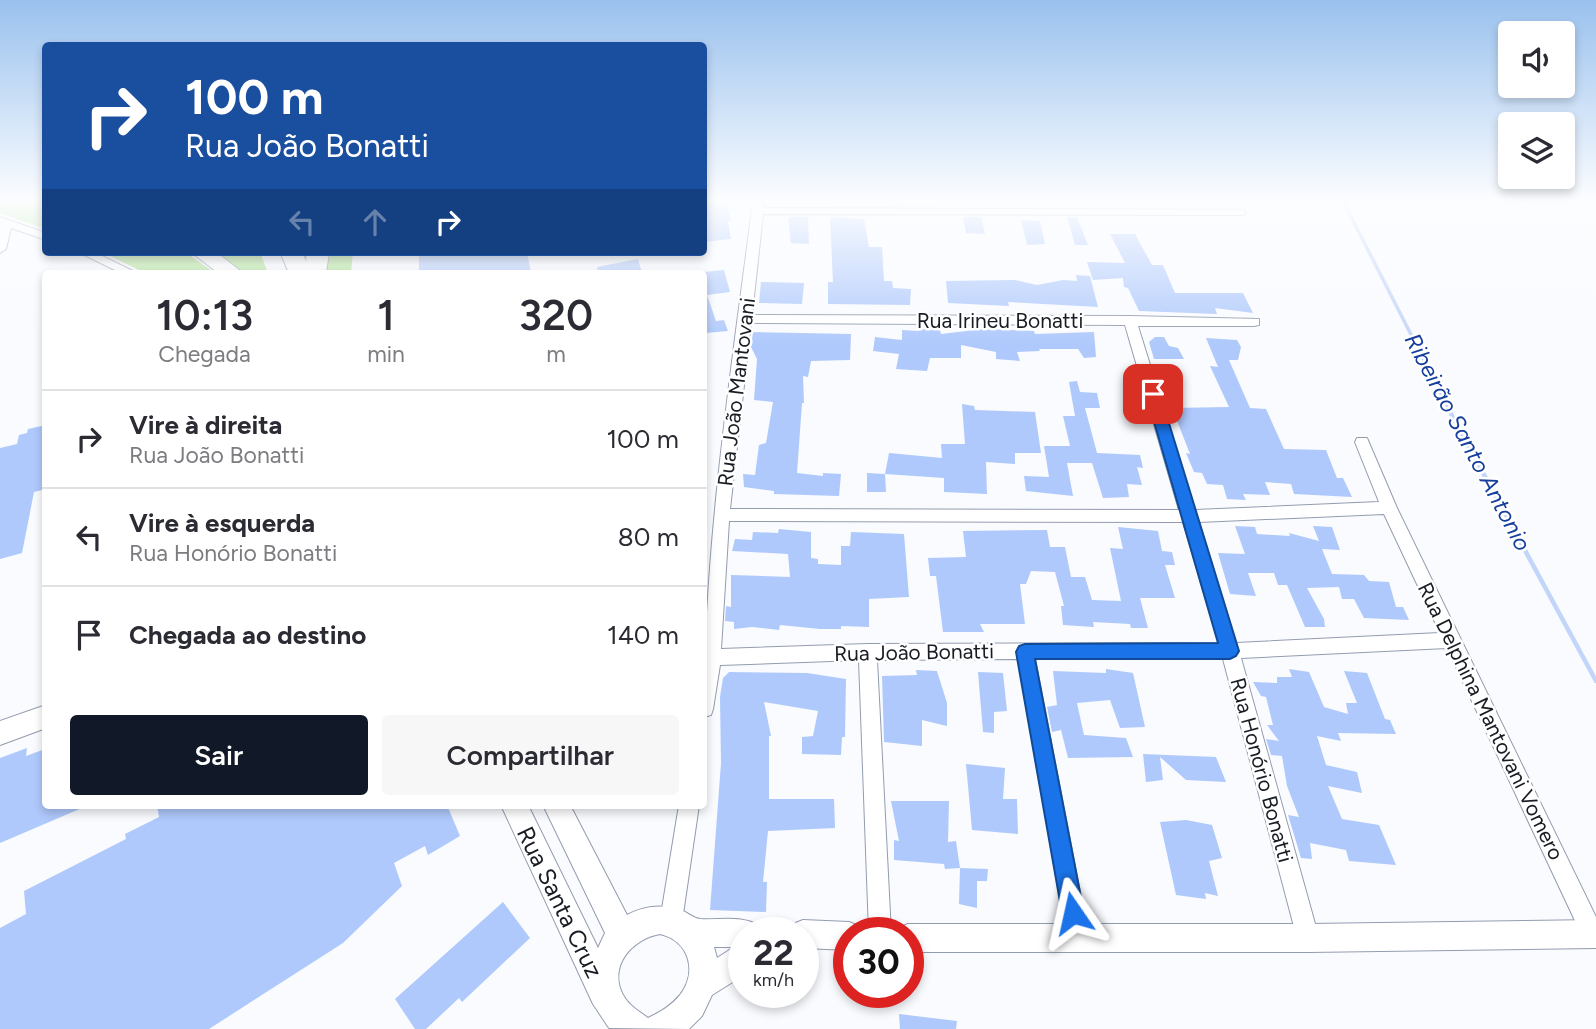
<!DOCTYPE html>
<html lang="pt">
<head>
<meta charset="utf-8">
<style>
  body { margin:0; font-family:Figtree,sans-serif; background:#f7f7f7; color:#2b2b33; height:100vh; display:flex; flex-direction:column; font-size:26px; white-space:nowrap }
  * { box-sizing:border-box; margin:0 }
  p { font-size:23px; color:#7c7c81 }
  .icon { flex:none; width:38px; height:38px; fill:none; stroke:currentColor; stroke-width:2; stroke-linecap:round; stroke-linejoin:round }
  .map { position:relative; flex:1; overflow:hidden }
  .sheet { position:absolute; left:42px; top:270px; width:665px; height:539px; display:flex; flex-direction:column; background:#fff; border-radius:7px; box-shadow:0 4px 10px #0003 }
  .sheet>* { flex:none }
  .guide { position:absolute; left:42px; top:42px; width:665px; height:214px; border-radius:7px; box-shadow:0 4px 10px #0003; background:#1a4fa0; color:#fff; overflow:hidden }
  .tools { position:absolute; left:1498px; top:21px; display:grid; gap:14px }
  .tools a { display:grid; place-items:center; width:77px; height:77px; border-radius:7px; background:#fff; box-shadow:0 4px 10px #0003; font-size:35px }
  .speed { position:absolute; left:728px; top:917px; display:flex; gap:14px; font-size:35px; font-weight:700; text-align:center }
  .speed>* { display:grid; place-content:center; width:91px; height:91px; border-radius:50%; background:#fff; box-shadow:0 4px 10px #0003; line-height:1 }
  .speed small { font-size:18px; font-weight:400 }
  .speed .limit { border:10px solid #d22; background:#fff; color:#111 }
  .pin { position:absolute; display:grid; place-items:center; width:60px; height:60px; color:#fff; margin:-30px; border-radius:14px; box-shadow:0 4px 10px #0006 }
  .me { position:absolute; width:77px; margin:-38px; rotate:349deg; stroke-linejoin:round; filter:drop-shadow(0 0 5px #0008) }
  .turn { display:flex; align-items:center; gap:24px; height:147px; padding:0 28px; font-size:32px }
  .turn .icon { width:91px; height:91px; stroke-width:2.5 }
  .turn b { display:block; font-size:49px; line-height:60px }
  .lanes { display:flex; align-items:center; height:66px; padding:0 28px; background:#0003; justify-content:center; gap:35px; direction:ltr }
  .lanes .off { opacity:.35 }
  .eta { display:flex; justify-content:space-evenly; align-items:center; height:119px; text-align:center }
  .eta b { font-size:42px; font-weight:600; line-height:49px }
  .primary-button { display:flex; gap:14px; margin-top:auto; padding:14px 28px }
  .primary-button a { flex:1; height:80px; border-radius:7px; background:#111827; color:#fff; font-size:28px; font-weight:600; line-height:80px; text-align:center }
  .primary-button a+a { background:#f7f7f7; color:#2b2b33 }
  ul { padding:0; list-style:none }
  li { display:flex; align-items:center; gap:21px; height:98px; padding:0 28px; border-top:2px solid #e1e1e2 }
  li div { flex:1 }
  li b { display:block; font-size:26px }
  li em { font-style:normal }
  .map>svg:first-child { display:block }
</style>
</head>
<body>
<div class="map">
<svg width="1596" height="1029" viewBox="0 0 1596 1029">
  <rect width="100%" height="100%" fill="#f9fbff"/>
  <path fill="#abe490" d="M0,201H45V229L0,213Z
    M102,252H185L215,273H145Z
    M210,252H260L268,273H239Z
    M324,252H353L351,273H322Z"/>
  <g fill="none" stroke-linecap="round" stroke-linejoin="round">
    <path stroke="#c3d5f8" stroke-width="3.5" d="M1343,201L1452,415"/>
    <path stroke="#c3d5f8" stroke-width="4.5" d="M1451,414L1596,681"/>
  </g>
  <path fill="#afc9fc" d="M726,203L731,221H728L731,239L704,242V205Z
    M788,217H808L809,244L791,243Z
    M830,217L864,219L869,247H882L884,281H892L893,288L911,289L910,305L828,304V282H833Z
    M963,217H981L985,234L966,233Z
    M1067,217H1077L1088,245H1075Z
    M1021,220L1040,221L1045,244L1027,245Z
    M1110,234H1135L1152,265H1163L1175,293H1243L1253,313L1215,308L1217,314L1139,311L1128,288L1124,287L1123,278L1093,280L1087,262L1125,263Z
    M419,252H527L531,273H419Z
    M638,259L642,273H598L597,267Z
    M724,270L730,292L707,295L716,321L724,320L728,331L706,333L704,272Z
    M1076,275L1090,276L1098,307L1008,302L1009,306L948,303L946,281L1015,280L1037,285L1063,280L1077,281Z
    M761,282L804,283L802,304L759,303Z
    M919,329L940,330L941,334L983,329L1034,331L1035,334L1094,332L1096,357L1084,358L1078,349H1039L1040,351L1017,352L1020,361L996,359V352L961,345V358H930L927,371L896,369L899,354L873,351L875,337L902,340V330L919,331Z
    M753,332L851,334L850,360L811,361L808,377L803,376L804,403H802L797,473L823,476V473L841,474L839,496L774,494V491L744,487L743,474L755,475L759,445L766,443L773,402L754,400L757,359L751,347Z
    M1155,337H1164L1169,346L1178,348L1184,359H1154L1149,342Z
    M1206,338L1237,340L1241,347L1238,360H1229L1250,408L1266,409L1284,449L1326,450L1337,478H1343L1352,497L1294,494L1291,484L1265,482L1270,495L1243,494L1246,500L1227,499L1223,485L1207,484L1202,473L1194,472L1186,453L1190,454L1172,408L1229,407L1210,366L1218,367Z
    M1077,381L1080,392L1097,393L1100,408H1085L1097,453L1140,455L1143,468L1137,467L1142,485L1127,484L1129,497L1103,498L1092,463H1067L1073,496L1026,491L1024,476L1049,477L1044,446H1070L1063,416H1075L1069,382Z
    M962,404L974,406L975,410L1035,412L1041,453H1015V464L986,462L987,494L944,492V478L885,474L889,453L942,458L941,444H965Z
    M46,425V489L34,492L22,553L0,559V448L17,444L19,435L27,433L28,429Z
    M867,473L885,474L886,492H867Z
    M1235,526L1255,527L1257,534L1290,536L1289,533L1319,541L1313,526L1332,527L1340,550L1322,549L1332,574L1364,575L1369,581L1389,582L1396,607H1403L1409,620L1364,618L1354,599H1342L1339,587L1307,588L1324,619L1325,627H1305L1287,585H1278L1274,573H1248L1256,596L1230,594L1218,553L1245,554Z
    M1118,527L1158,531L1162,551L1172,552L1175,565H1165L1175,598H1140L1148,628H1131L1130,624L1093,622L1094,627L1063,625L1061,606H1064L1055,572L1031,571L1026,584H1020L1025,624H980L984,632H943L936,576H930L928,558L966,557L963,531L1047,530L1050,547H1065L1071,577H1085L1092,600L1121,601L1110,548L1123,549Z
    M779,529L811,532V558L818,559V564L841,565V546H850L851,532L904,534L909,597L869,599V627L841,626V629H820L780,625L779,630L752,627L734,629V622L725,621L726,606L731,607V575L790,577L788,554L732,551L735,539L752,540L753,532L778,533Z
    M1106,669L1133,673L1145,727L1120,728L1110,700L1077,703L1084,735L1126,738L1133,757L1068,758L1061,730L1052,732L1047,707L1057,705L1053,671L1106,673Z
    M1289,669L1309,672L1324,707L1348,714L1346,703H1357L1344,671L1367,673L1385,719L1390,720L1396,734L1338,733L1341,741L1317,736L1326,765L1357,772L1362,793L1328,786L1342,819L1379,825L1396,865L1349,861L1346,850L1310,843L1312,859L1301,858L1288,815L1299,817L1287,786L1282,756L1271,755L1266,739L1279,741L1267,725H1273L1266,697L1261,696L1253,682L1277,683V677H1292Z
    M916,670L937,671L947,703V726L922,720V746L884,742L882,676L917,675Z
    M729,672L807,673L846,679L845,737H842L841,755L802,754V737L813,736L818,711L764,702L771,736H769V799H834L835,828L768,831L763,882H767L766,912L710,910L721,763L720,697L723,678Z
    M978,672L1003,673L1007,711L994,712V733L983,732Z
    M27,748L26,756L45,749L46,805H89L0,843V758Z
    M1143,754L1216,757L1226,782L1186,780L1160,757L1163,780L1146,782Z
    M966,764L1005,768L1003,799H1017L1018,834L972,830Z
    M891,801H949L948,842L956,841L960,868L945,869L944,864L894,860V840L899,841Z
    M157,805H447L460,836L428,855L425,846L394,863L402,886L343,943L209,1029H0V928L26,914L24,891L126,839L125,834L159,817Z
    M1186,820L1212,825L1222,858L1209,861L1218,896L1205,893L1206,899L1176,895L1160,822Z
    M960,868L988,869L987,881H977V908L959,904Z
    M503,902L530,938L462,1002L459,998L426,1029H415L395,999Z
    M899,1014L957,1021L956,1029H900Z"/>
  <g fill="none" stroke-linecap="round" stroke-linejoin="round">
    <defs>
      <path id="street" d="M753,201H764V208L1245,210V214L1241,215L763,214L752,315L1130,316L1259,319V325L1254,326H1138L1195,510L1379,502L1355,442L1357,438H1367L1397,508L1596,917V944L1585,942L1447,648L1241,658L1319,938L1316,946L1308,949L1300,946L1297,938L1223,659H1035L1089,939L1086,947L1078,950L1070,947L1067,939L1018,659L877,660L891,933H869L859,660L720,665L713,709L711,715L704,717C704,544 731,373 753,201ZM751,323L1125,325L1179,510L730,509ZM1384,514L1440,633L1236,643L1199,522ZM729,521L1183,522L1219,643L868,644L721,649Z
        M0,217L46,233V240L11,228L6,249L0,253Z
        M78,252H94L137,273H121Z
        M679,805H699L682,921L679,929L671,932L663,929L660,921Z"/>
      <path id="secondary" d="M46,705V728L0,745V721Z
        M501,805H528L598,948L605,933L543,805H570L627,915C644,906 662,904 680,910C687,912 693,918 700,919C718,920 737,916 754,923L758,933H744V975L712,995L702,1016L689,1029L609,1028L593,1004ZM660,934C689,941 698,971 680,995C671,1006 660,1012 648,1018C639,1011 629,1006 623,995C608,966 632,939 660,934ZM714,947H734L717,958Z
        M803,920L849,922L859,926L862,933H849V950L803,948V933H789L793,924Z
        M1596,920V948L1308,952H908V933H896L898,928L908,924H1308Z"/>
      <path id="highway" d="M191,252H216L243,273H218Z
        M280,252H302L306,261L307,252H329L326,273H289Z"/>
    </defs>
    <use href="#street" stroke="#939cae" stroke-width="2"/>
    <use href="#secondary" stroke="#939cae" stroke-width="2"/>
    <use href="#highway" stroke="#939cae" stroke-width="2"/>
    <use href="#street" fill="#fff" fill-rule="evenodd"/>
    <use href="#secondary" fill="#fff" fill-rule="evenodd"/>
    <use href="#highway" fill="#fff" fill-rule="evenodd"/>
  </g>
  <linearGradient id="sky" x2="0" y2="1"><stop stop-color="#99c1ee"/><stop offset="0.58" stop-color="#fcfdff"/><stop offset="1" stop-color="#fcfdff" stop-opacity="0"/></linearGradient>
  <rect width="1596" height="345" fill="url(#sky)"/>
  <path fill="#1a73e8" stroke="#114b97" stroke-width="2" d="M1153,389L1160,394L1239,651L1236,656L1230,659H1035L1084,913L1081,920L1073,923L1065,920L1062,913L1016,652L1019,646L1025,644L1218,643L1146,394Z"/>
  <g text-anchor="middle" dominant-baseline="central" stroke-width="5" stroke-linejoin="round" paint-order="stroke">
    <g font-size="21" fill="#181c23" stroke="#fff">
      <text x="1000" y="320">Rua Irineu Bonatti</text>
      <text transform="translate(736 392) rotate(-83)">Rua João Mantovani</text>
      <text transform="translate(914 652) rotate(-1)">Rua João Bonatti</text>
      <text transform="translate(1491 721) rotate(64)">Rua Delphina Mantovani Vomero</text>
      <text transform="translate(1262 770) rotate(75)">Rua Honório Bonatti</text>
    </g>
    <g font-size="23" font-style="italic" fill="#163e9c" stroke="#fff">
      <text transform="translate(1468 442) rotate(62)">Ribeirão Santo Antonio</text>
    </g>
    <g font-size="24" fill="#181c23" stroke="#fff">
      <text transform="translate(560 902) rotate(64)">Rua Santa Cruz</text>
    </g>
  </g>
</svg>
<div class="tools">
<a><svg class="icon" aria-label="sound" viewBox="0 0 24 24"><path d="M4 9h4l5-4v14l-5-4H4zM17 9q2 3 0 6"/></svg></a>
<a><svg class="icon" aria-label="layers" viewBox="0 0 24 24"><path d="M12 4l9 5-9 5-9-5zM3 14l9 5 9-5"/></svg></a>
</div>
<div class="speed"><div>22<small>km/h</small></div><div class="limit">30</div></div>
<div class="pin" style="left:1153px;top:394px;background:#d93025"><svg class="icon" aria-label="arrive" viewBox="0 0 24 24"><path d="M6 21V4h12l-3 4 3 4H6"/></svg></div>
<svg class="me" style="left:1073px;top:913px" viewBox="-20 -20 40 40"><path d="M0-17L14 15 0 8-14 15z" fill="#1a73e8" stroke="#fff" stroke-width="4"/></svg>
<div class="guide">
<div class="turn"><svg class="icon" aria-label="right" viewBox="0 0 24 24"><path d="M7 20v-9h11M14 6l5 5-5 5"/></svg><div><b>100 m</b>Rua João Bonatti</div></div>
<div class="lanes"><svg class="icon off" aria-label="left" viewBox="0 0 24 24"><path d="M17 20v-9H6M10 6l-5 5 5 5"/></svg><svg class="icon off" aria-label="ahead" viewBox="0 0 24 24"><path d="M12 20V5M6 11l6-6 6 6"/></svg><svg class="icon" aria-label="right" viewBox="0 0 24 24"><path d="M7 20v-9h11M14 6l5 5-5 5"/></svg></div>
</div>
<section class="sheet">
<div class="eta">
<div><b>10:13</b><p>Chegada</p></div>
<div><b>1</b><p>min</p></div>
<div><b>320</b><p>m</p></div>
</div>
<ul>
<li><svg class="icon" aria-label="right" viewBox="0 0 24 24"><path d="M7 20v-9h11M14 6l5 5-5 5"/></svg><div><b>Vire à direita</b><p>Rua João Bonatti</p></div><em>100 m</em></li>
<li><svg class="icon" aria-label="left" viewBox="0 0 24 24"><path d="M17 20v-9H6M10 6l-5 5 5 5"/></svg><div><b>Vire à esquerda</b><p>Rua Honório Bonatti</p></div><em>80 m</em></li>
<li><svg class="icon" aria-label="arrive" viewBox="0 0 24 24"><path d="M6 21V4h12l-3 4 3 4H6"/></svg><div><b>Chegada ao destino</b></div><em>140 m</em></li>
</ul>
<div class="primary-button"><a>Sair</a><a>Compartilhar</a></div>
</section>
</div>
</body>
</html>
